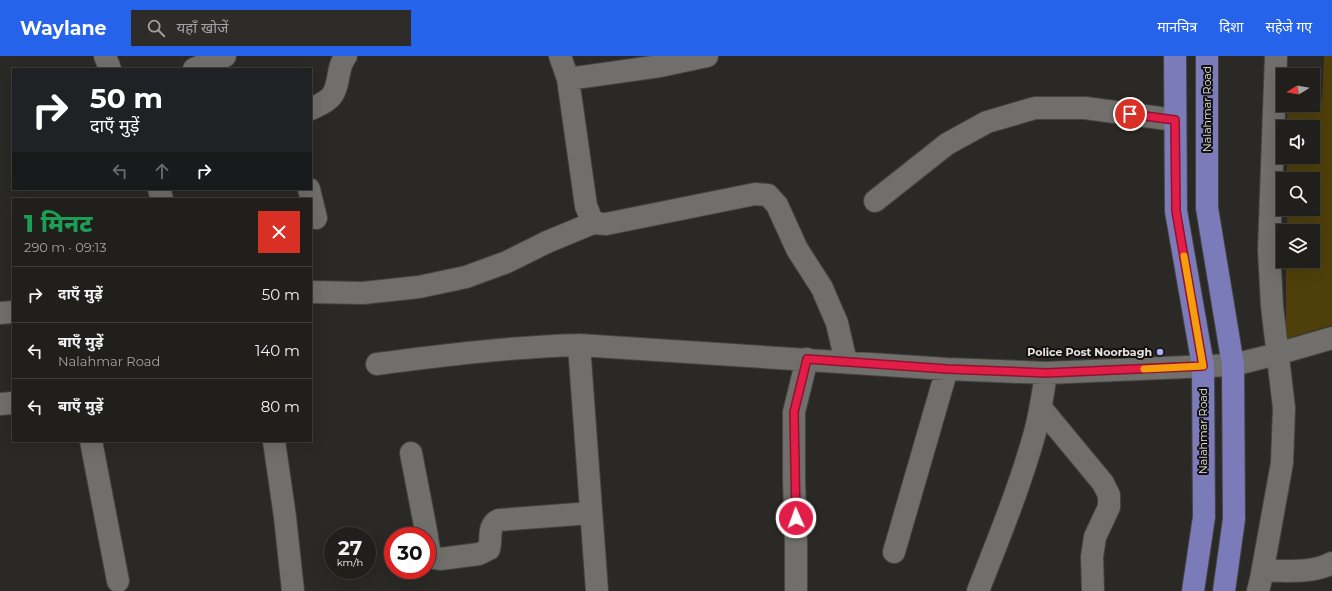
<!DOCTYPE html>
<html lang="hi">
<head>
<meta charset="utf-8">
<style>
  body { margin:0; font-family:Montserrat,"Noto Sans Devanagari",sans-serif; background:#2d2c29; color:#f1f3f6; height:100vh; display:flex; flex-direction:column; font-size:15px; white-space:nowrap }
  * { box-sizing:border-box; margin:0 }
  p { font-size:13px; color:#a2a2a3 }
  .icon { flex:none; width:22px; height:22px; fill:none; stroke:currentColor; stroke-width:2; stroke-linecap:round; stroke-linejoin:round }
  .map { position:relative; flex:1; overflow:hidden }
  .sheet { position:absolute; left:12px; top:142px; width:300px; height:244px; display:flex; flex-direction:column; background:#201f1c; border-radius:0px; box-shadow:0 4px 16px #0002,0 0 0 1px #3d3d3b }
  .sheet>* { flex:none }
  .hud { position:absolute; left:12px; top:12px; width:300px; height:122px; border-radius:0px; box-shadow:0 4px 16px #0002,0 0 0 1px #3d3d3b; background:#202124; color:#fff; overflow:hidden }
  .needle { width:26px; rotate:259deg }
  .buttons { position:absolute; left:1276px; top:12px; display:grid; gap:8px }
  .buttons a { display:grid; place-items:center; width:44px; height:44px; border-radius:0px; background:#201f1c; box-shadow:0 4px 16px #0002,0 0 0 1px #3d3d3b; font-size:20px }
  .speed { position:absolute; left:324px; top:471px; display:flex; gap:8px; font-size:20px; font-weight:700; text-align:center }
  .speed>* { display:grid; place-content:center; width:52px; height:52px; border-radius:50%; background:#201f1c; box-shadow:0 4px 16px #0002,0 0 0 1px #3d3d3b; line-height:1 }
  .speed small { font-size:10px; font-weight:400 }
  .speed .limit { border:6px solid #d22; background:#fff; color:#111 }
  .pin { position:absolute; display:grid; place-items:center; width:34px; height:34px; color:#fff; margin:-17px; border:2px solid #fff; border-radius:50%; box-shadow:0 1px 4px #0007 }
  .me { position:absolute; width:44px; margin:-22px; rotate:358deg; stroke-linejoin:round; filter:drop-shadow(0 0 3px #0008) }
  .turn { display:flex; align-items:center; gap:14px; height:84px; padding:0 12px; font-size:18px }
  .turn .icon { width:52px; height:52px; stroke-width:2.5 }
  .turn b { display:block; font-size:28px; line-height:34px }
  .lanes { display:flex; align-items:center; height:38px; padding:0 12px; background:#0003; justify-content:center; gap:20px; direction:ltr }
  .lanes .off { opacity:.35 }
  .round { display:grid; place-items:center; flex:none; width:42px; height:42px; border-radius:0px; background:#2d2c29 }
  .overview { display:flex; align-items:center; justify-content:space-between; height:68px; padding:0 12px }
  h1 { font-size:24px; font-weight:800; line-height:30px; color:#1e9e55 }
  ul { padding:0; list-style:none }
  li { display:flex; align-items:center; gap:12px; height:56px; padding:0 12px; border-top:1px solid #3d3d3b }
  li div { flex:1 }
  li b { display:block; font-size:15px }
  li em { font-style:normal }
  header { display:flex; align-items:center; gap:24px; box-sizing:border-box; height:56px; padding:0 20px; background:#2563eb; color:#fff }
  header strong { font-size:19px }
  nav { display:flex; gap:22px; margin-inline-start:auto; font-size:14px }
  .search { width:280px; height:36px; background:#2d2c29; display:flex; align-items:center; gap:10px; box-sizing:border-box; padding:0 14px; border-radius:0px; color:#a2a2a3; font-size:15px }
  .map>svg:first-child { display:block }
</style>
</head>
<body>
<header>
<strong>Waylane</strong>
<div class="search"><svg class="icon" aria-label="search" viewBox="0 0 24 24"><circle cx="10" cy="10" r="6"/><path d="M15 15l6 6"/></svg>यहाँ खोजें</div>
<nav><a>मानचित्र</a><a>दिशा</a><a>सहेजे गए</a></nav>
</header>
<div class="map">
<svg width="1332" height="535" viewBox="0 0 1332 535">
  <rect width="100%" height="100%" fill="#2a2926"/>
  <path fill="#4f3f0a" d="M1324,0H1332V269L1286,283V205H1313V175H1287V153H1313V123H1287V101H1313V71H1287V49H1313V45L1322,44Z"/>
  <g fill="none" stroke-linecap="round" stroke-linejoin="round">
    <defs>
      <path id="street" d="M105,0L110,13
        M560,0L568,23L586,150L593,167
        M194,13L225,0
        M568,23L660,10L707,0
        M311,53C319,49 330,45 334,36C340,24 337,11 346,0
        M159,133L162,143
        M309,133L316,162
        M875,145L947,88L987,66L1035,52H1085L1175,64
        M311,236L363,237L419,231L466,221L507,206L547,186L593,167L606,168L755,138L768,139L777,149L797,193L822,232L837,267L846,306
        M0,257L13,256
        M579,289L597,535
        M377,308C445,299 510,291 579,289L947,313L1046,317L1233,309L1277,298L1332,282
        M0,348L13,347
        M1041,352L1103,427L1109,439V451L1095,481L1092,501L1093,535
        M91,385L118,525
        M274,385L285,461L293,535
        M411,397L427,480
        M427,482L430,498L434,502L440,503L479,498L489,493C492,483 487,469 499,464L591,457
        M894,496L947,313
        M1263,515C1286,514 1311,518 1332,507
        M796,535V488L794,423V356L807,303
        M978,535C998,484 1019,433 1034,380C1040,359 1043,338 1046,317
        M1258,535L1261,523L1282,407L1284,352L1272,250L1269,194L1276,0"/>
      <path id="primary" d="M1175,0L1176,155L1203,310L1204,461L1193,535
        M1207,0V152L1233,309L1234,463L1224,535"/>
    </defs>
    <use href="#street" stroke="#454442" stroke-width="24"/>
    <use href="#primary" stroke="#454442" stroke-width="24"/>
    <use href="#street" stroke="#706f6b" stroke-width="22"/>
    <use href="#primary" stroke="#7a7bb8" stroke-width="22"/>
  </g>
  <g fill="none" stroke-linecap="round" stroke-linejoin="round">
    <defs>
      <path id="route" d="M796,462L794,356L807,303L947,313L1046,317L1203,310L1176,155L1175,64L1130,58"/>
    </defs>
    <use href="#route" stroke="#92132f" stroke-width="10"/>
    <use href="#route" stroke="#e11d48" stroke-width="7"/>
    <path stroke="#f59e0b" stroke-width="7" d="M1144,313L1203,310L1184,200"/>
  </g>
  <circle fill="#aab0fb" stroke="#121110" stroke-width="1.5" cx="1160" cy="296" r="4"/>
  <g text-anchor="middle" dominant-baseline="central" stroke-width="4" stroke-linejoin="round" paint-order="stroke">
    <g font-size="11" fill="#e6e5e3" stroke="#121110">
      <text transform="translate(1207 53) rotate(-90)">Nalahmar Road</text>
      <text transform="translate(1203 375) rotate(-90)">Nalahmar Road</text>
    </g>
    <g font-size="11" font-weight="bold" fill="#e6e5e3" stroke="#121110" text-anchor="end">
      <text x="1152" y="296">Police Post Noorbagh</text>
    </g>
  </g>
</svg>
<div class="buttons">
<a><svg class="needle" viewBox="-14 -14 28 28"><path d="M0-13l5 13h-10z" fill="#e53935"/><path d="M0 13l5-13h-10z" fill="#a2a2a3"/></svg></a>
<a><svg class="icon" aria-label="sound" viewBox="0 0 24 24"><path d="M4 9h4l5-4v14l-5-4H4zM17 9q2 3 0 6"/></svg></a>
<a><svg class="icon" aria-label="search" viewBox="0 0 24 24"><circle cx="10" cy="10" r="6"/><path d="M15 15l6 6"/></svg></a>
<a><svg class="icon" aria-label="layers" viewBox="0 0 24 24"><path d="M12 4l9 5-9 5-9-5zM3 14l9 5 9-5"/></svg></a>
</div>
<div class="speed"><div>27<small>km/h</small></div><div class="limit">30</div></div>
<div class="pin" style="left:1130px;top:58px;background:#d93025"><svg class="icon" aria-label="arrive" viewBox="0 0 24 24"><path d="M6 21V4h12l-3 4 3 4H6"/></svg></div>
<svg class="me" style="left:796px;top:462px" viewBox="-20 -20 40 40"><circle r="17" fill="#e11d48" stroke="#fff" stroke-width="3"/><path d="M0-11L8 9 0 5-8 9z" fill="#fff"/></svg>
<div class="hud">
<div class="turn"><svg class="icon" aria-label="right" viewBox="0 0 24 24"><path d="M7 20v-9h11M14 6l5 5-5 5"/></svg><div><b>50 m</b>दाएँ मुड़ें</div></div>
<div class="lanes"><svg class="icon off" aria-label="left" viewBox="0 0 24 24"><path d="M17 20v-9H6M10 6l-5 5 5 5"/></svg><svg class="icon off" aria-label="ahead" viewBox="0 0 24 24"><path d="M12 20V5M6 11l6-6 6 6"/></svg><svg class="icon" aria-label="right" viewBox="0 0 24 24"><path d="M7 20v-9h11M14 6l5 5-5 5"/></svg></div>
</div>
<section class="sheet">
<div class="overview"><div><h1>1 मिनट</h1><p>290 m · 09:13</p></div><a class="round" style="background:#d93025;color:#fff"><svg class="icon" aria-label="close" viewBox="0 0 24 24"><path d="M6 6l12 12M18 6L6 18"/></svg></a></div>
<ul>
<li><svg class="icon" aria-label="right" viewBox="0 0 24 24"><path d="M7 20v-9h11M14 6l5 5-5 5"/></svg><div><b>दाएँ मुड़ें</b></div><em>50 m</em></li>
<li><svg class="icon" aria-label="left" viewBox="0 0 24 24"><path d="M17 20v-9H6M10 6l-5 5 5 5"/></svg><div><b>बाएँ मुड़ें</b><p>Nalahmar Road</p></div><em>140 m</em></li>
<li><svg class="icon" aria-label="left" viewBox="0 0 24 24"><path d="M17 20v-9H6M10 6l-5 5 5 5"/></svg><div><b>बाएँ मुड़ें</b></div><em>80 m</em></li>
</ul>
</section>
</div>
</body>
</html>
